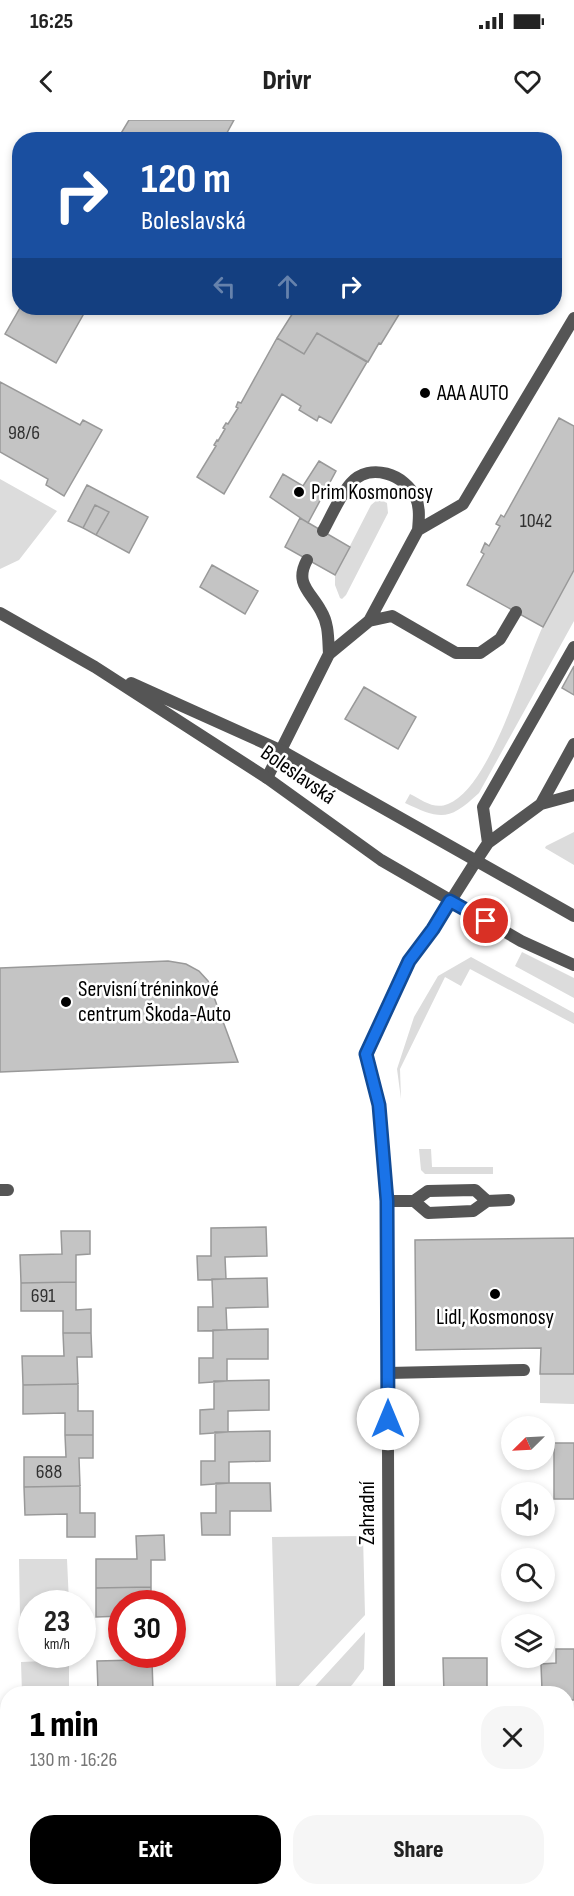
<!DOCTYPE html>
<html lang="en">
<head>
<meta charset="utf-8">
<style>
  body { margin:0; font-family:"Sofia Sans Condensed",sans-serif; background:#f6f6f6; color:#222; height:100vh; display:flex; flex-direction:column; font-size:22px; white-space:nowrap }
  * { box-sizing:border-box; margin:0 }
  p { font-size:20px; color:#767676 }
  .icon { flex:none; width:33px; height:33px; fill:none; stroke:currentColor; stroke-width:2; stroke-linecap:round; stroke-linejoin:round }
  .map { position:relative; flex:1; overflow:hidden }
  .sheet { position:absolute; left:0px; top:1566px; width:574px; height:210px; display:flex; flex-direction:column; background:#fff; border-radius:24px 24px 0 0; box-shadow:0 3px 9px #0003 }
  .sheet>* { flex:none }
  .guide { position:absolute; left:12px; top:12px; width:550px; height:183px; border-radius:24px; box-shadow:0 3px 9px #0003; background:#1a4fa0; color:#fff; overflow:hidden }
  .needle { width:39px; rotate:246deg }
  .buttons { position:absolute; left:501px; top:1296px; display:grid; gap:12px }
  .buttons a { display:grid; place-items:center; width:54px; height:54px; border-radius:50%; background:#fff; box-shadow:0 3px 9px #0003; font-size:30px }
  .speed { position:absolute; left:18px; top:1470px; display:flex; gap:12px; font-size:30px; font-weight:700; text-align:center }
  .speed>* { display:grid; place-content:center; width:78px; height:78px; border-radius:50%; background:#fff; box-shadow:0 3px 9px #0003; line-height:1 }
  .speed small { font-size:15px; font-weight:400 }
  .speed .limit { border:9px solid #d22; background:#fff; color:#111 }
  .pin { position:absolute; display:grid; place-items:center; width:51px; height:51px; color:#fff; margin:-26px; border:3px solid #fff; border-radius:50%; box-shadow:0 2px 6px #0007 }
  .me { position:absolute; width:66px; margin:-33px; rotate:0deg; stroke-linejoin:round; filter:drop-shadow(0 0 4px #0008) }
  .turn { display:flex; align-items:center; gap:21px; height:126px; padding:0 30px; font-size:27px }
  .turn .icon { width:78px; height:78px; stroke-width:2.5 }
  .turn b { display:block; font-size:42px; line-height:51px }
  .lanes { display:flex; align-items:center; height:57px; padding:0 30px; background:#0003; justify-content:center; gap:30px; direction:ltr }
  .lanes .off { opacity:.35 }
  .round { display:grid; place-items:center; flex:none; width:63px; height:63px; border-radius:24px; background:#f6f6f6 }
  .headline { display:flex; align-items:center; justify-content:space-between; height:102px; padding:0 30px }
  h1 { font-size:36px; font-weight:800; line-height:45px; color:#000 }
  .action { display:flex; gap:12px; margin-top:auto; padding:12px 30px }
  .action a { flex:1; height:69px; border-radius:24px; background:#000; color:#fff; font-size:24px; font-weight:800; line-height:69px; text-align:center }
  .action a+a { background:#f6f6f6; color:#222 }
  .status { display:flex; justify-content:space-between; align-items:center; height:42px; padding:0 30px; background:#fff; direction:ltr }
  .status svg { height:16px; fill:currentColor }
  header { display:flex; justify-content:space-between; align-items:center; height:78px; padding:0 30px; background:#fff; font-size:27px; font-weight:800 }
  .map>svg:first-child { display:block }
</style>
</head>
<body>
<div class="status"><b>16:25</b><svg viewBox="0 0 49 12"><path d="M0 12V9h3v3zM5 12V6h3v6zM10 12V3h3v9zM15 12V0h3v12zM26 1h20v11H26zM47 4h2v5h-2z"/></svg></div>
<header><svg class="icon" aria-label="back" viewBox="0 0 24 24"><path d="M15 5l-7 7 7 7"/></svg>Drivr<svg class="icon" aria-label="heart" viewBox="0 0 24 24"><path d="M12 20l-8-8c-3-5 5-10 8-4 3-6 11-1 8 4z"/></svg></header>
<div class="map">
<svg width="574" height="1776" viewBox="0 0 574 1776">
  <rect width="100%" height="100%" fill="#fff"/>
  <path fill="#dcdcdc" d="M0,359L57,391L19,440L0,449Z
    M377,380L383,381L387,383L388,393L346,475L342,479L340,478L335,465V455L371,385Z
    M574,450V501L479,673C449,701 441,700 405,683L410,674C422,680 434,690 448,684C491,667 523,548 543,506C553,487 564,468 574,450Z
    M574,712V745L545,728L546,726Z
    M522,832L574,858V878L515,846Z
    M471,837L574,893V904L470,849L461,866L445,857L400,949L401,979L397,949L414,897L438,856Z
    M419,1029H431L432,1047H493V1054H425L421,1050Z
    M540,1254H574V1284L540,1283Z
    M363,1416L365,1495L292,1573H22L21,1542L69,1540V1570L276,1567L272,1417Z
    M19,1439H67L69,1483L32,1484L31,1498H20Z
    M365,1512L364,1549L352,1565L342,1573H309Z"/>
  <path fill="#c4c4c4" stroke="#999" stroke-width="1.5" d="M129,0H234L223,20H117Z
    M20,188H87L56,243L5,214Z
    M296,188H403L381,224L379,223L368,242L317,213L304,234L277,218Z
    M317,213L367,242L331,303L319,296L317,301L299,290L301,286L282,274L224,374L197,357L216,326L214,325L217,320L218,321L225,309L223,308L226,303L228,304L238,288L236,287L238,282L241,283L277,218L304,234Z
    M0,262L80,305L83,300L102,310L64,376L46,365L48,359L0,332Z
    M559,298L574,306V450L543,507L467,465L484,434L481,432L485,423L489,426L500,406L496,404L501,395L504,397Z
    M319,341L336,351L308,403L270,377L283,354L303,366Z
    M87,365L148,397L129,433L96,415L109,392L95,385L83,408L68,401Z
    M95,385L109,392L96,415L83,408Z
    M300,398L350,427L335,455L285,427Z
    M212,445L258,471L245,494L200,467Z
    M574,546V575L562,568Z
    M364,567L416,597L398,629L345,599Z
    M168,841L186,844L199,851L208,861L238,942L0,952V848Z
    M266,1107L267,1136L225,1137L226,1159L198,1160L197,1136H211V1108Z
    M61,1111H90V1134L76,1135V1162L21,1163L20,1135L62,1134Z
    M574,1118V1254H540L541,1228L416,1230L415,1120Z
    M267,1158L268,1187L226,1188L227,1210L198,1211V1187H213L212,1159Z
    M76,1162V1190L91,1189V1213H63V1191H21V1163Z
    M268,1209V1239H227V1261L199,1263V1238H213V1210Z
    M63,1213H91L92,1237H77L78,1264L23,1265L22,1236H64Z
    M269,1260V1290L228,1291V1312L200,1314V1290L214,1289V1261Z
    M78,1264V1291H93V1315H65V1293L23,1294V1265Z
    M270,1311V1341L229,1342V1363L201,1365V1341H215V1312Z
    M65,1315H93V1338H79L80,1366L24,1367V1337H66Z
    M554,1323H574V1379H554Z
    M216,1363H270L271,1391H230V1415H202L201,1393H216Z
    M80,1366V1393H95V1417H67V1394L25,1395L24,1367Z
    M164,1415L165,1440H151V1467L96,1468V1439H137L136,1416Z
    M151,1467V1484H122V1496L96,1497V1468Z
    M556,1529H574V1580H567V1574H557V1570H542L541,1544L556,1543Z
    M138,1534H167V1541H152L153,1570L98,1571L97,1541L138,1540Z
    M443,1538H487V1574H444Z
    M0,1656H4L5,1696H0Z
    M300,1768H339V1776H301Z
    M444,1768H480V1776H444Z"/>
  <g fill="none" stroke-linecap="round" stroke-linejoin="round">
    <path stroke="#555" stroke-width="12" d="M323,411C331,397 340,375 351,363C370,342 405,354 416,378C420,388 419,399 418,410
      M307,440C294,464 311,472 321,491C329,504 328,519 329,534
      M369,501L392,496L456,533H480L500,519L516,492
      M267,658L329,534L369,501L418,410L463,384L574,198
      M541,684L574,624
      M488,723L483,687L574,527
      M476,741L488,723L541,684L574,675
      M387,1081H414L428,1071L475,1070L487,1081
      M414,1081L428,1093L473,1091L487,1081L509,1080
      M388,1253L524,1250"/>
    <path stroke="#555" stroke-width="12" d="M0,1070H8
      M389,1574L387,1081L379,985L366,934L409,841L433,809L476,741
      M0,1609L8,1610
      M392,1768V1776"/>
    <path stroke="#555" stroke-width="12" d="M0,493L95,547L267,658L381,740L521,821L574,845
      M131,563L282,631L574,796"/>
  </g>
  <g fill="none" stroke-linecap="round" stroke-linejoin="round">
    <defs>
      <path id="route" d="M388,1299L387,1081L379,985L366,934L409,841L433,809L450,781L486,801"/>
    </defs>
    <use href="#route" stroke="#114b97" stroke-width="15"/>
    <use href="#route" stroke="#1a73e8" stroke-width="10"/>
  </g>
  <g fill="#000" stroke="#fff" stroke-width="2">
    <circle cx="425" cy="273" r="6"/>
    <circle cx="299" cy="372" r="6"/>
    <circle cx="66" cy="882" r="6"/>
    <circle cx="495" cy="1174" r="6"/>
  </g>
  <g text-anchor="middle" dominant-baseline="central" stroke-width="5" stroke-linejoin="round" paint-order="stroke">
    <g font-size="20" fill="#313131">
      <text x="24" y="313">98/6</text>
      <text x="536" y="401">1042</text>
      <text x="43" y="1176">691</text>
      <text x="49" y="1352">688</text>
    </g>
    <g font-size="22" fill="#000" stroke="#fff" text-anchor="start">
      <text x="437" y="273">AAA AUTO</text>
      <text x="311" y="372">Prim Kosmonosy</text>
      <text x="78" y="869">Servisní tréninkové<tspan x="78" dy="25">centrum Škoda-Auto</tspan></text>
      <text x="495" y="1197" text-anchor="middle">Lidl, Kosmonosy</text>
    </g>
    <g font-size="22" fill="#000" stroke="#fff">
      <text transform="translate(298 655) rotate(35)">Boleslavská</text>
      <text transform="translate(367 1393) rotate(-90)">Zahradní</text>
    </g>
  </g>
</svg>
<div class="buttons">
<a><svg class="needle" viewBox="-14 -14 28 28"><path d="M0-13l5 13h-10z" fill="#e53935"/><path d="M0 13l5-13h-10z" fill="#767676"/></svg></a>
<a><svg class="icon" aria-label="sound" viewBox="0 0 24 24"><path d="M4 9h4l5-4v14l-5-4H4zM17 9q2 3 0 6"/></svg></a>
<a><svg class="icon" aria-label="search" viewBox="0 0 24 24"><circle cx="10" cy="10" r="6"/><path d="M15 15l6 6"/></svg></a>
<a><svg class="icon" aria-label="layers" viewBox="0 0 24 24"><path d="M12 4l9 5-9 5-9-5zM3 14l9 5 9-5"/></svg></a>
</div>
<div class="speed"><div>23<small>km/h</small></div><div class="limit">30</div></div>
<div class="pin" style="left:486px;top:801px;background:#d93025"><svg class="icon" aria-label="arrive" viewBox="0 0 24 24"><path d="M6 21V4h12l-3 4 3 4H6"/></svg></div>
<svg class="me" style="left:388px;top:1299px" viewBox="-20 -20 40 40"><circle r="19" fill="#fff"/><path d="M0-13L10 11 0 6-10 11z" fill="#1a73e8"/></svg>
<div class="guide">
<div class="turn"><svg class="icon" aria-label="right" viewBox="0 0 24 24"><path d="M7 20v-9h11M14 6l5 5-5 5"/></svg><div><b>120 m</b>Boleslavská</div></div>
<div class="lanes"><svg class="icon off" aria-label="left" viewBox="0 0 24 24"><path d="M17 20v-9H6M10 6l-5 5 5 5"/></svg><svg class="icon off" aria-label="ahead" viewBox="0 0 24 24"><path d="M12 20V5M6 11l6-6 6 6"/></svg><svg class="icon" aria-label="right" viewBox="0 0 24 24"><path d="M7 20v-9h11M14 6l5 5-5 5"/></svg></div>
</div>
<section class="sheet">
<div class="headline"><div><h1>1 min</h1><p>130 m · 16:26</p></div><a class="round"><svg class="icon" aria-label="close" viewBox="0 0 24 24"><path d="M6 6l12 12M18 6L6 18"/></svg></a></div>
<div class="action"><a>Exit</a><a>Share</a></div>
</section>
</div>
</body>
</html>
